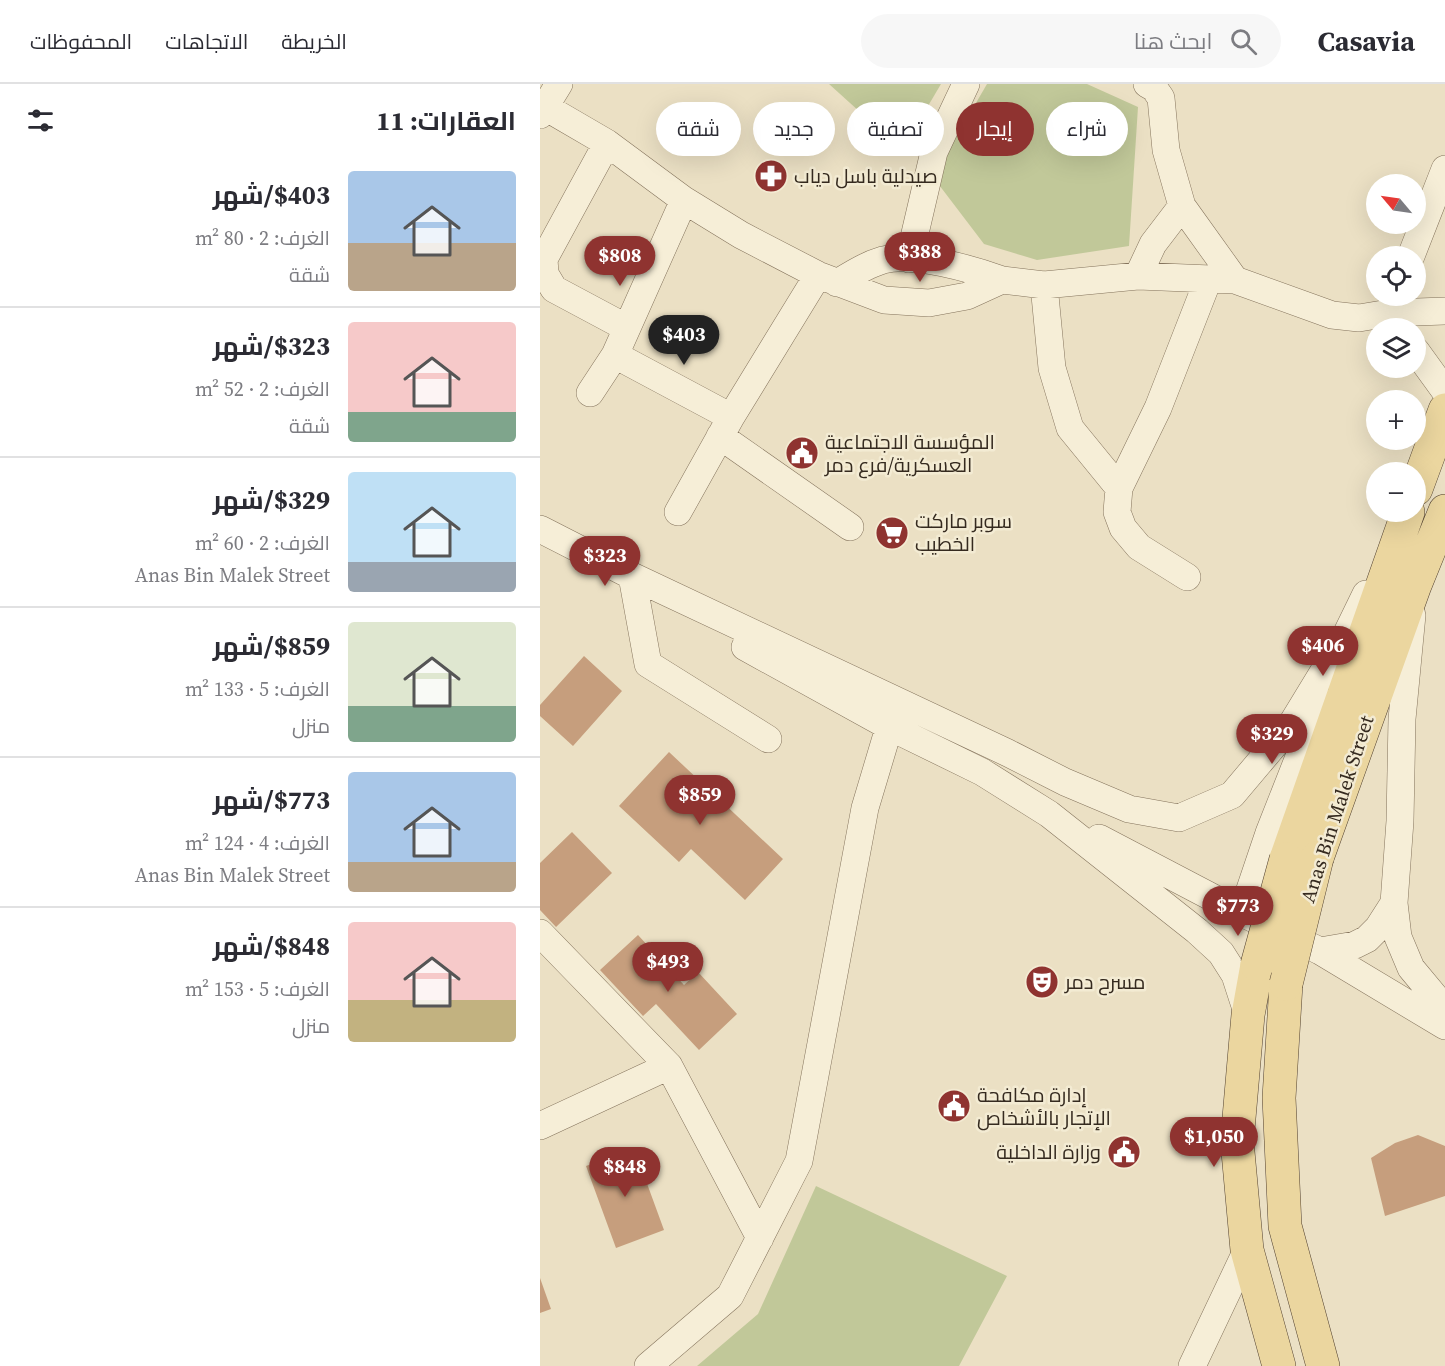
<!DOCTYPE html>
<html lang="ar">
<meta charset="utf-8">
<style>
body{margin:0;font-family:"Source Serif 4",Cairo,serif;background:#f7f7f7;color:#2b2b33;direction:rtl;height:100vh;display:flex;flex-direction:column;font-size:22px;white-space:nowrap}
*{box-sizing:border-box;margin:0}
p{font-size:20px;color:#7c7c81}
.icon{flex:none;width:33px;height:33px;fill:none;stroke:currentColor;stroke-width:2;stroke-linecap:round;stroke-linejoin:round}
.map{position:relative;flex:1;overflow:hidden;direction:ltr}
.side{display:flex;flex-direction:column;background:#fff;width:540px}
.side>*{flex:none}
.top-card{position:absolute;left:18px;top:18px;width:570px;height:54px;direction:rtl;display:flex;gap:12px}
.needle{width:39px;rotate:299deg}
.tools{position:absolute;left:826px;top:90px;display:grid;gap:12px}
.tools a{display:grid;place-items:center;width:60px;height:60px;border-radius:50%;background:#fff;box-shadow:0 6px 24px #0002;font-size:30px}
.price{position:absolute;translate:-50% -51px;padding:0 14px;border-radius:21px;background:#8f3330;color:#fff;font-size:20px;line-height:39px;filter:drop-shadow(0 2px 3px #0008)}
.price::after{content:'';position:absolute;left:50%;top:36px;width:18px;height:14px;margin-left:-9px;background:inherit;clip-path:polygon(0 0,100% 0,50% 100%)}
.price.current{background:#222;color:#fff}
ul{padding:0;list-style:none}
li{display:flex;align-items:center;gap:18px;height:150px;padding:0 24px}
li+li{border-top:2px solid #e1e1e2}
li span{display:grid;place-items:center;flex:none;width:168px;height:120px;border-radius:6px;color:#555}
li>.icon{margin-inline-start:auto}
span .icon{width:72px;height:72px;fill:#fffc;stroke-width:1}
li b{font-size:26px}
h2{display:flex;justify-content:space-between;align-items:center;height:72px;padding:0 24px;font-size:26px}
.chip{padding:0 21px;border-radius:27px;background:#fff;box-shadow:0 6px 24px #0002;font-size:21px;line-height:54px}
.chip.current{background:#8f3330;color:#fff}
header{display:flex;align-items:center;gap:36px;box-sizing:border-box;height:84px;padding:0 30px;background:#fff;border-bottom:2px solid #e1e1e2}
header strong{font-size:28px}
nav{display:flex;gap:33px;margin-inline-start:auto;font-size:21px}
.search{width:420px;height:54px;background:#f7f7f7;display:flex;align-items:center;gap:15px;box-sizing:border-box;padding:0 21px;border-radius:33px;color:#7c7c81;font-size:22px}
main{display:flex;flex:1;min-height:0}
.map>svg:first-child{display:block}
.green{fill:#c1c899}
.building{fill:#c69e7d}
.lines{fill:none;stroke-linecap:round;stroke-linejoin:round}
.minor-casing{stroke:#84735c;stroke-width:28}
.major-casing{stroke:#524130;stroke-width:34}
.minor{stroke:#f6eed7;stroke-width:27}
.major{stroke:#ebd69f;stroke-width:33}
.major-bridge-casing{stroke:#524130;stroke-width:34;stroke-linecap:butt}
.major-bridge{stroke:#ebd69f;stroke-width:33}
.labels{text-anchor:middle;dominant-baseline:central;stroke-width:5;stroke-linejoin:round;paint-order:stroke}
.poi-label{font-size:20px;fill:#352a1f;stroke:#f3ebd3;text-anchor:start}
.street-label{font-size:20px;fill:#352a1f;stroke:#f3ebd3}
</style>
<header>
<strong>Casavia</strong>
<div class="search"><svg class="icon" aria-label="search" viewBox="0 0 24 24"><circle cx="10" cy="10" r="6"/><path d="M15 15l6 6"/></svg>ابحث هنا</div>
<nav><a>الخريطة</a><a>الاتجاهات</a><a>المحفوظات</a></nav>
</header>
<main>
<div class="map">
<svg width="905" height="1282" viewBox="0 0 905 1282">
<rect width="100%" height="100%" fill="#ebe0c4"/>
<path class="green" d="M289,0H401L362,66Z
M447,0H547L598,23L589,162L497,176L444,160L393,93Z
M276,1102L467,1192L419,1282H157L218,1230Z"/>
<path class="building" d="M44,572L82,607L33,662L0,632V621Z
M129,668L243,775L205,816L151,765L139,778L79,722Z
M32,748L72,789L16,843L0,826V779Z
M98,851L144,901L158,888L197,930L159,966L116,920L103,932L60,886Z
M878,1051L905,1062V1112L845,1132L831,1074L855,1059Z
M94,1064L124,1146L76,1164L46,1082Z
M0,1194L11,1225L0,1229Z"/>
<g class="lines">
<defs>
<path id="minor" d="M607,0L614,4L621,14L626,66L642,122L695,196
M0,20L67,59L144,116L201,151L278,191L344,216L389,219L427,212L462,196L504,201L598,192L695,196L792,231L819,234L849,229L905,227
M0,31L19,0
M67,59L4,175L5,190L14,205L87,244
M871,172L905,85
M369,175L394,68L426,0
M598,192L613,160L642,122
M297,199C312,190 326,181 343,176C373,168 432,185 462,196
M504,201L512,284L530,344L579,404
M876,267L905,307
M75,271L191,333
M50,309L75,271L144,116
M180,352L310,443
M138,428L191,333L278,191
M0,445L92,492L468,669L525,698L589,725L639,734L692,711L751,641L807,549L826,510
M92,492L108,580L228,655
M647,493L599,463L583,444L577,428L579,404L618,324L668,196
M205,563L350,643L442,688L509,730L657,847L681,869L695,891L708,931
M559,754L702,829L780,867L905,942
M854,819L858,853L871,884L905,925
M702,829L729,749L781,617
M0,849L129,982L220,1154
M780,867L815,861L827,855L838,844L854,819L860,737L862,635L872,531
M0,1042L129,982
M108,1282L190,1212L259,1077L325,724L357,617
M652,1282L707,1166"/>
<path id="major" d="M876,405L905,326
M777,774L875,501L905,427
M746,775L868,428
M717,881L708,931L697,1057L707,1166L739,1282
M746,900L739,1014L745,1142L783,1282"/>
</defs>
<use href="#minor" class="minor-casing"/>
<use href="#major" class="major-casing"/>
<use href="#minor" class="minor"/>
<use href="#major" class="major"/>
<defs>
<path id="major-bridge" d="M717,881L746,775
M746,900L777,774"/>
</defs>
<use href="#major-bridge" class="major-bridge-casing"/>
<use href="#major-bridge" class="major-bridge"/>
</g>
<defs>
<symbol id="pharmacy-disc" viewBox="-11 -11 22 22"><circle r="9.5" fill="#8f3330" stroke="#f3ebd3"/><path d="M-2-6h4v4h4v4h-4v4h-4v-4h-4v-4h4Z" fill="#fff"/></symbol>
<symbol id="civic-disc" viewBox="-11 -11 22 22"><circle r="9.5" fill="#8f3330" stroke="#f3ebd3"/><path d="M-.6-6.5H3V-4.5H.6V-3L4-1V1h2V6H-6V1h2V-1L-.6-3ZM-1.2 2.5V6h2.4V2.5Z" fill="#fff"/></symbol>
<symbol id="supermarket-disc" viewBox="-11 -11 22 22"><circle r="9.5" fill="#8f3330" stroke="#f3ebd3"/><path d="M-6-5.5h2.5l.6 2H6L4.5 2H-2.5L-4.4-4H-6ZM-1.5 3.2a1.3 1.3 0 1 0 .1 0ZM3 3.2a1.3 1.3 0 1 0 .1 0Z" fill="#fff"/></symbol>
<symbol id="theatre-disc" viewBox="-11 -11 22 22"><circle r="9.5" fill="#8f3330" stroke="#f3ebd3"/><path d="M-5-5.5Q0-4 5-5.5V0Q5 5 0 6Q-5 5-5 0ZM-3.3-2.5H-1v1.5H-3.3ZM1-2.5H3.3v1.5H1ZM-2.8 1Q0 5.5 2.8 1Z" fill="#fff"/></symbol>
</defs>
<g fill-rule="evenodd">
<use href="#pharmacy-disc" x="212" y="73" width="38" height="38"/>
<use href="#civic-disc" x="243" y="350" width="38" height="38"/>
<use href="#supermarket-disc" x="333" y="430" width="38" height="38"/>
<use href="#theatre-disc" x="483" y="879" width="38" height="38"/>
<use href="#civic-disc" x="395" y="1003" width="38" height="38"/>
<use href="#civic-disc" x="565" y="1049" width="38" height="38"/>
</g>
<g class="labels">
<g class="poi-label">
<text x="254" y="92">صيدلية باسل دياب</text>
<text x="285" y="358">المؤسسة الاجتماعية<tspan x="285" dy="23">العسكرية/فرع دمر</tspan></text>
<text x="375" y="437">سوبر ماركت<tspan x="375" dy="23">الخطيب</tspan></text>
<text x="525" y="898">مسرح دمر</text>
<text x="437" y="1011">إدارة مكافحة<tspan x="437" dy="23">الإتجار بالأشخاص</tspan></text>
<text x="561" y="1068" text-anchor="end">وزارة الداخلية</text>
</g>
<g class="street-label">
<text transform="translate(797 725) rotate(-72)">Anas Bin Malek Street</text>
</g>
</g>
</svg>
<div class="tools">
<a><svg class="needle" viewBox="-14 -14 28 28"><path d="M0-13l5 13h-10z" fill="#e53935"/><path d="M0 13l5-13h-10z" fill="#7c7c81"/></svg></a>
<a><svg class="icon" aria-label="locate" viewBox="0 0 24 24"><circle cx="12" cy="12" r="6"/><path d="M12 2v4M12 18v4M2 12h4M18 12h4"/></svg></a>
<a><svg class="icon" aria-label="layers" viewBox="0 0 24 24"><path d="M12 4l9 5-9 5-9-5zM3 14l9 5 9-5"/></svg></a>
<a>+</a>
<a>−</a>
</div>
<b class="price" style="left:380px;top:199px">$388</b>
<b class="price" style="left:80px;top:203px">$808</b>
<b class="price current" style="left:144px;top:282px">$403</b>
<b class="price" style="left:65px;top:503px">$323</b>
<b class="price" style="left:783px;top:593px">$406</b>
<b class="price" style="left:732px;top:681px">$329</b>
<b class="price" style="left:160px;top:742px">$859</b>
<b class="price" style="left:698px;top:853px">$773</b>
<b class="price" style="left:128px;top:909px">$493</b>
<b class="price" style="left:674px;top:1084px">$1,050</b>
<b class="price" style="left:85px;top:1114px">$848</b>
<div class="top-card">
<a class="chip">شراء</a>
<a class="chip current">إيجار</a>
<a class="chip">تصفية</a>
<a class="chip">جديد</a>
<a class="chip">شقة</a>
</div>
</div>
<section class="side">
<h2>العقارات: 11<svg class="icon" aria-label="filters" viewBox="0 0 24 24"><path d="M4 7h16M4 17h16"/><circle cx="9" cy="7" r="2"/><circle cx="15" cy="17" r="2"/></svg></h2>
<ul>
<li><span style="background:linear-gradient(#a9c7e8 60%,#b9a48a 0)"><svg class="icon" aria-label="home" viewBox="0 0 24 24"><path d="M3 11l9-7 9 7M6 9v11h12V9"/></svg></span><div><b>$403/شهر</b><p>الغرف: 2 · 80 m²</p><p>شقة</p></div></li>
<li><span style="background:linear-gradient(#f6c9c9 75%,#7fa58c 0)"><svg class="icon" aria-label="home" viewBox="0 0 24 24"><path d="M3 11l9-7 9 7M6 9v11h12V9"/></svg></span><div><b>$323/شهر</b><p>الغرف: 2 · 52 m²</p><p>شقة</p></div></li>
<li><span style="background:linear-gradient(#bfe0f5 75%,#9aa5b1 0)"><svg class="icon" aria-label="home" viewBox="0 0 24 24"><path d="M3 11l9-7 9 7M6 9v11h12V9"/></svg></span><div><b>$329/شهر</b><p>الغرف: 2 · 60 m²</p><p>Anas Bin Malek Street</p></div></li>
<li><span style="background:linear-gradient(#dfe7d0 70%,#7fa58c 0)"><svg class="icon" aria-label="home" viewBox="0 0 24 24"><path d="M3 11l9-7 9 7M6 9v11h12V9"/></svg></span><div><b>$859/شهر</b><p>الغرف: 5 · 133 m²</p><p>منزل</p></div></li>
<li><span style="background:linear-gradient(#a9c7e8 75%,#b9a48a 0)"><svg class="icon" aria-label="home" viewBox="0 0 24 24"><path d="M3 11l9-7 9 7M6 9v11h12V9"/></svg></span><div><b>$773/شهر</b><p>الغرف: 4 · 124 m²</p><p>Anas Bin Malek Street</p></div></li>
<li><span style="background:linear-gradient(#f6c9c9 65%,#c2b280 0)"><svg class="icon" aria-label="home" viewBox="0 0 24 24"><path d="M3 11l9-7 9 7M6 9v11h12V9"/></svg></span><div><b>$848/شهر</b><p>الغرف: 5 · 153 m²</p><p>منزل</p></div></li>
</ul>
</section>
</main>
